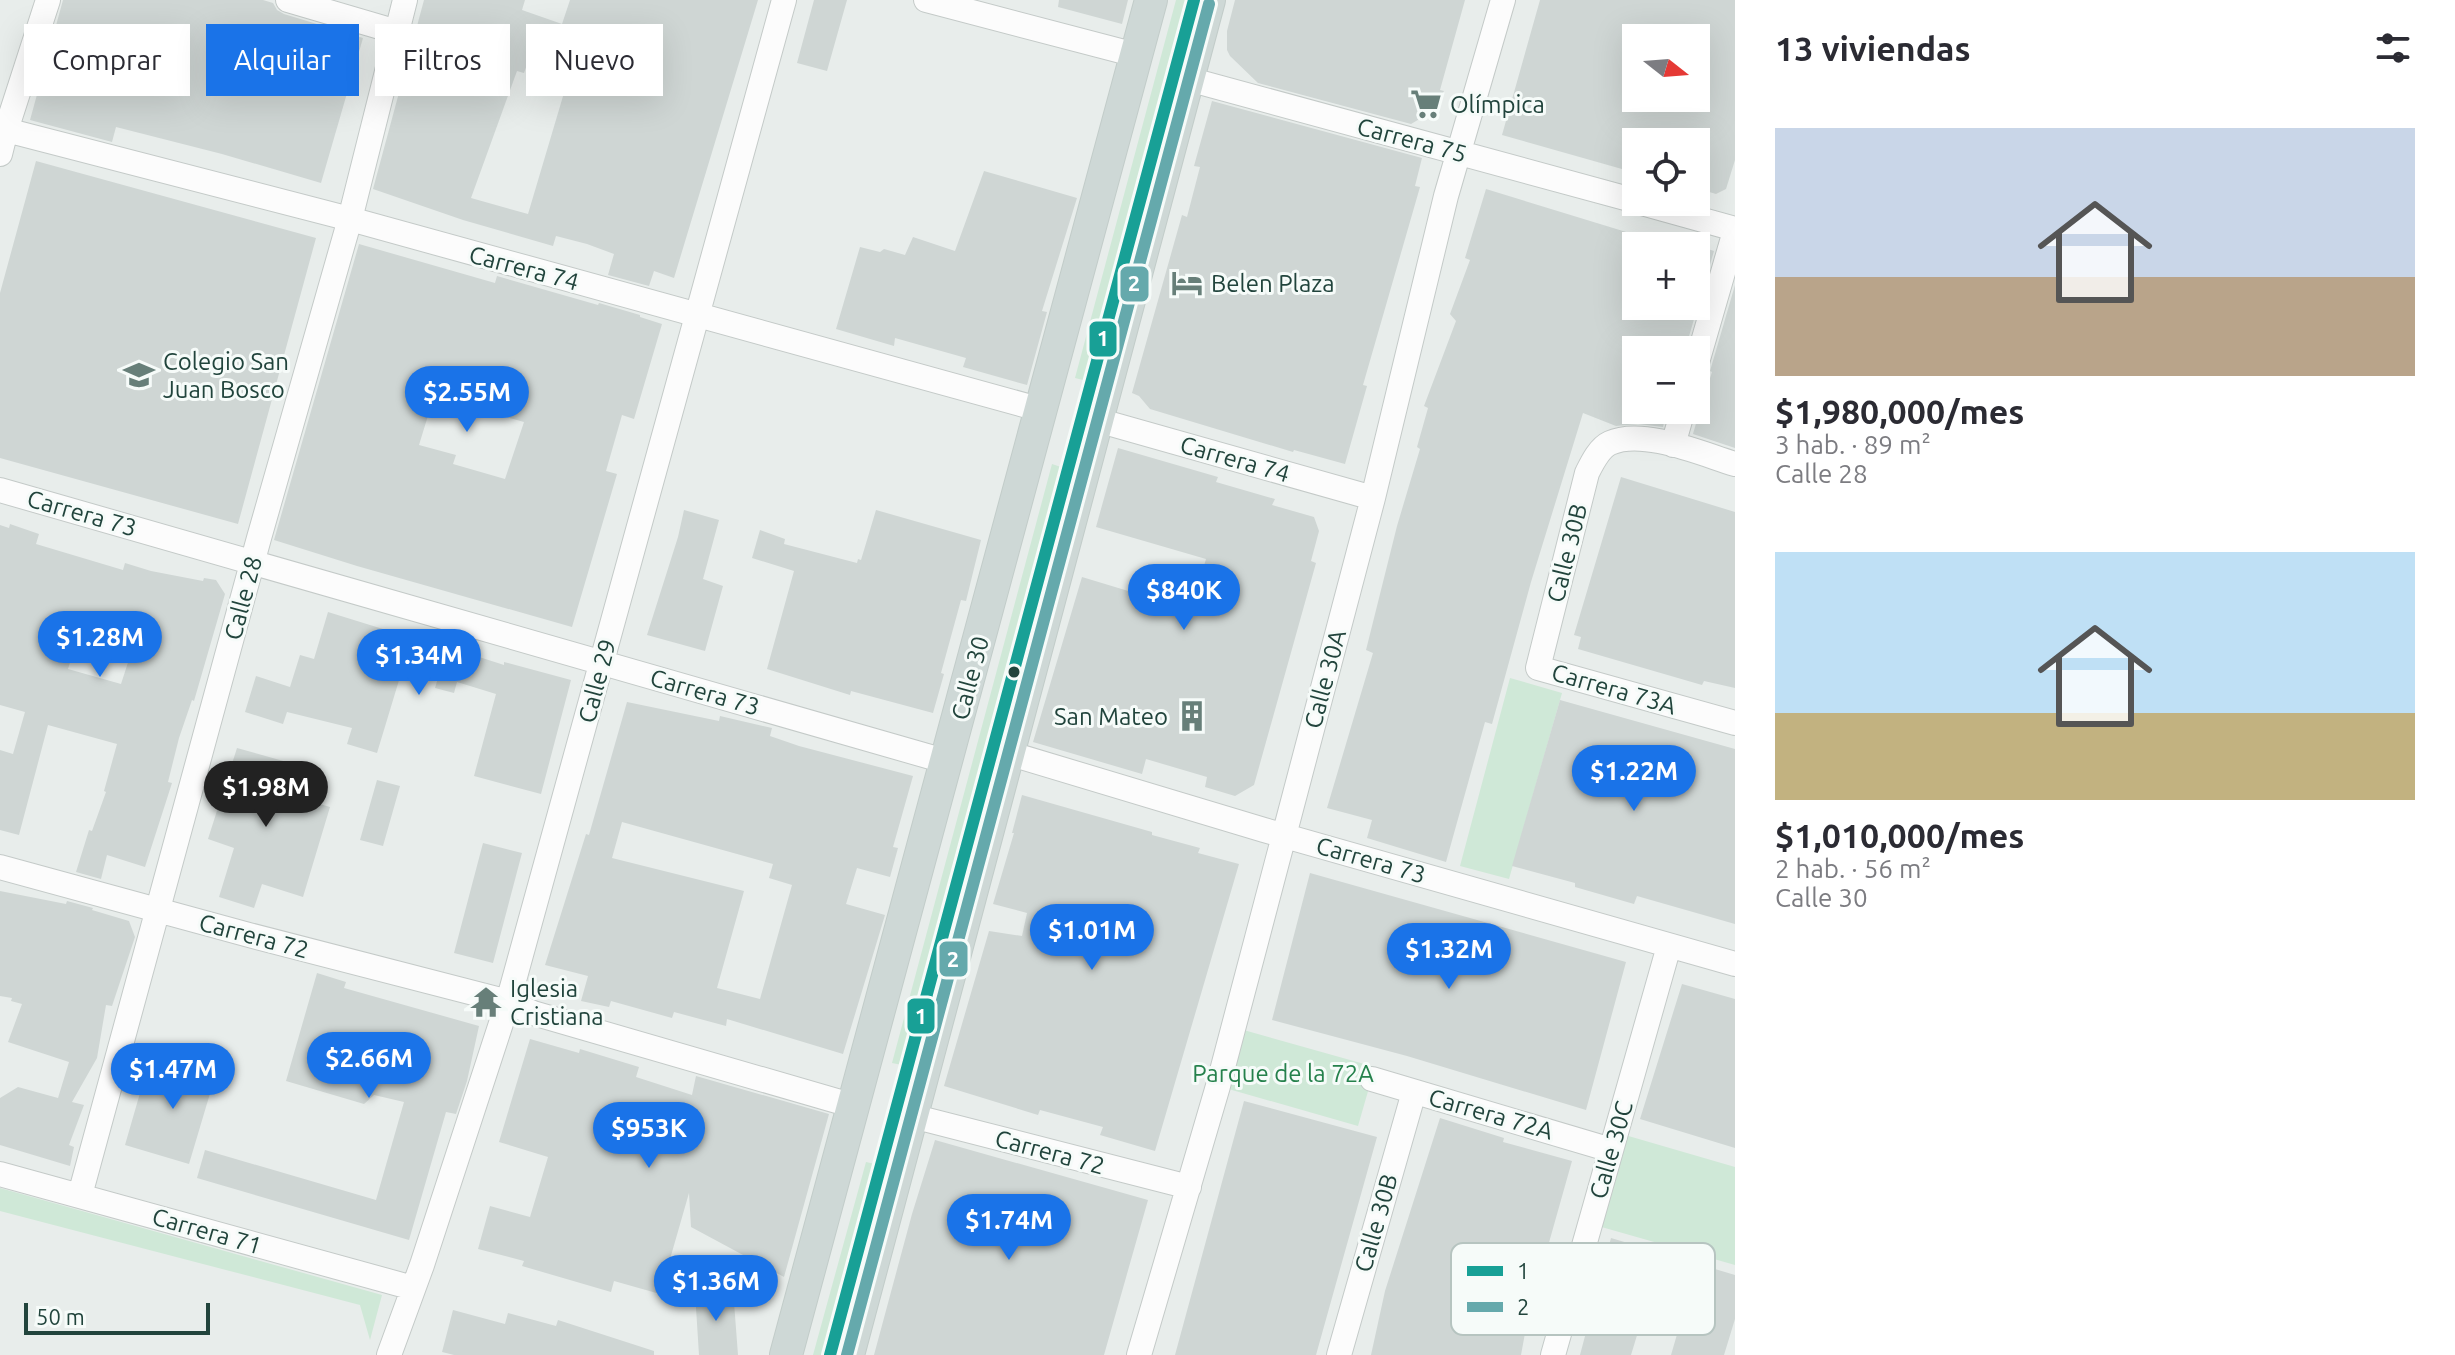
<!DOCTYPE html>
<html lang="es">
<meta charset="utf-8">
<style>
body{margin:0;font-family:Ubuntu,sans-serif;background:#f2f2f3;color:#2b2b33;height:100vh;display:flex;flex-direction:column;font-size:30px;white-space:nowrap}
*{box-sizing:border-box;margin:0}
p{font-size:26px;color:#7c7c81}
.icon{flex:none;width:44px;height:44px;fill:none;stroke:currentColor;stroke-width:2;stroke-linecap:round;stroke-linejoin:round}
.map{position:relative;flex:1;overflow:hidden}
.sheet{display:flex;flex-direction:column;background:#fff;width:720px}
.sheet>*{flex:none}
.top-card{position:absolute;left:24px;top:24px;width:760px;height:72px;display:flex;gap:16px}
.needle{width:52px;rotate:107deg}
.controls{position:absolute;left:1622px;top:24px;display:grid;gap:16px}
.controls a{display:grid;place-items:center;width:88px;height:88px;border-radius:0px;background:#fff;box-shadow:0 8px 32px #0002;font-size:40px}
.scale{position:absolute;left:24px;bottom:20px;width:186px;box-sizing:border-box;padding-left:8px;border:4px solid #21443c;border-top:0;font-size:22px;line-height:28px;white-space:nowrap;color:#21443c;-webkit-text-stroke:6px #f6fbf9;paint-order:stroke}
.price{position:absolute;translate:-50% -68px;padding:0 18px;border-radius:28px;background:#1a73e8;color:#fff;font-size:26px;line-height:52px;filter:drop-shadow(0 2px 4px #0008)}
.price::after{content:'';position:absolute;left:50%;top:48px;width:24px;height:18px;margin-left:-12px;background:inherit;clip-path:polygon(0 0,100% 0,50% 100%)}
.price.active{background:#222;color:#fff}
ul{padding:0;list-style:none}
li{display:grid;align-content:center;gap:16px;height:424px;padding:0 40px}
li span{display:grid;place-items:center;height:248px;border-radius:0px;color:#555}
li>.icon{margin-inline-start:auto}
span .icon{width:144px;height:144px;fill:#fffc;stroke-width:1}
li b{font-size:34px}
h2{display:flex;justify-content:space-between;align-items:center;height:96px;padding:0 40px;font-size:34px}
.chip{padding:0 28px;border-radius:0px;background:#fff;box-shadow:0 8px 32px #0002;font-size:28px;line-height:72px}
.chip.active{background:#1a73e8;color:#fff}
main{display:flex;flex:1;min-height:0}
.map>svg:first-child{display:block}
.green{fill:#cfe8d7}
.building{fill:#cfd6d4;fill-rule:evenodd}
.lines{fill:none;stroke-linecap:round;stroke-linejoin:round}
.minor-casing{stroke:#c4cac8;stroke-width:26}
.major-casing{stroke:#c2ccc9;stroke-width:34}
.minor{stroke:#fcfcfc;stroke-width:24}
.major{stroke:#ced8d6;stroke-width:32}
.bus-1-casing{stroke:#f6fbf9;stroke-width:18}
.bus-2-casing{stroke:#f6fbf9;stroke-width:18}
.bus-1{stroke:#18a096;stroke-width:12}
.bus-2{stroke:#65a9ac;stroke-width:12}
.bus-dot{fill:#21443c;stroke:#f6fbf9;stroke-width:3}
.labels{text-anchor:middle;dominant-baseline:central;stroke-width:6;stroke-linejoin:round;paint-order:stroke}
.poi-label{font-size:24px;fill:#21443c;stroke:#f6fbf9;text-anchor:start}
.street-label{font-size:24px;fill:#21443c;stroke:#f6fbf9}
.park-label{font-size:24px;fill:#25814c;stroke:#f6fbf9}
.key{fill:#f6fbf9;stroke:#b6c4c0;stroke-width:2}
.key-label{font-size:22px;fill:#21443c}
.line-badge{stroke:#f6fbf9;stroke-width:3}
.badge-label{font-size:22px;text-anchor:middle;font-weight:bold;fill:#fff}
</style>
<main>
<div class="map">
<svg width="1735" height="1355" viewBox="0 0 1735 1355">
<rect width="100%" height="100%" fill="#e8edeb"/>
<path class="green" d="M1176,0H1189L1087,381L1075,378Z
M1052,464L1061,467L902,1065L892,1063Z
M1510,678L1562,693L1509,879L1460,866Z
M1233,1027L1375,1067L1358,1126L1218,1086Z
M1625,1135L1735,1167V1265L1598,1226Z
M866,1162L875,1164L823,1355H813Z
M0,1188L382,1295L370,1340L360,1305L0,1211Z"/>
<path class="building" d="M63,0H263L273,3L277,10L284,14L363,38L321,183L222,154L116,127L112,142L30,120Z
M424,0H525L522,10L562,24L570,0H758L674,278L654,271L649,286L608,275L614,254L587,244L556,236L553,246L463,220L373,189ZM528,62L569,76L528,214L471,198L517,71L524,73Z
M814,0H847L827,71L797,63Z
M1059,0H1128L1122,24L1058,7Z
M1235,0H1465L1440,90L1444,91L1433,111L1411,124L1258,83L1230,56L1227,50V31Z
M1540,0H1735V160L1726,189L1716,194L1696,188V142H1636V173L1502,135ZM1636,38H1696V98H1636Z
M1212,101L1422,158L1415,186L1420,187L1363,385L1367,386L1345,464L1294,450L1293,452L1150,409L1139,396L1132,393L1182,215L1187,217L1200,167L1194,166Z
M36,161L316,238L238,524L0,458V293Z
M984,171L1077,198L1042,311L1047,312L1027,385L963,367L966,358L895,338L894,346L836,329L860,247L880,252L884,249L905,255L913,237L955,251Z
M1486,189L1636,235V306H1696V245L1714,251L1685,350H1636V410H1667L1663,427L1638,424L1616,426L1583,413L1531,582L1492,724L1485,722L1446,862L1367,838L1372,820L1327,808L1373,653L1366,650L1397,526L1420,449L1417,447L1428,408L1424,406L1456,321L1450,314L1470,260L1465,258Z
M359,244L495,283L497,276L598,305L599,303L640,315V317L662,324L634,419L622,415L606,471L617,474L572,627L357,566L274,540ZM434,396L524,422L505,479L453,464L456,455L419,445Z
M1735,285V448L1693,434L1699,413L1697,414L1698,410H1700L1712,372L1710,371Z
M1118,448L1218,477L1216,482L1275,499L1272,505L1314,517L1319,531L1311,561L1316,563L1254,785L1235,796L1205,787L1207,777L1146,759L1142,774L1033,742L1082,577L1191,610L1206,559L1096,527Z
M1621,477L1735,512V688L1704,681L1702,685L1578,649L1581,637L1574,635Z
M684,510L719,520L703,579L723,586L705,651L647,635L678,537Z
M876,510L981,540L966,601L961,600L941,673L944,674L933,713L851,691L850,695L767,669L794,571L752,558L760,530L785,539L784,544L857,563L858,559L861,560Z
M10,524L39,534L36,544L123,570L125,563L151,571L203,581L204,578L216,580L225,594L194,701L192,700L179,738L168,782L172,783L145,867L107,855L101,879L76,872L89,830L92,831L106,792L104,791L117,744L48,725L19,835L0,830V750L13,754L25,712L0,705V525L9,528ZM80,630L134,644L121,684L68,669Z
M328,612L412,638L410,643L436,652V655L470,665L473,655L504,665V662L571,680L541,794L474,776L496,694L457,682L454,693L435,688L438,678L403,667L377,753L347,744L352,728L287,712L283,724L245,712L256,676L290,687L300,655L314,659Z
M1560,700L1735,749V924L1637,896L1634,904L1575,887V883L1512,866Z
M627,702L719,721L720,716L772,728L770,736L799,746L913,776L893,847L898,848L890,877L857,868L846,904L885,915L843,1054L727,1019L726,1026L674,1012L672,1018L611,1001L609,1007L581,1001L588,976L545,965L586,834L589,835ZM622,822L773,864L769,878L792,885L760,999L717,988L744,891L612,858Z
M237,748L294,764L290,778L301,781L296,797L330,807L303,897L262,884L254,908L219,897L234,848L208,839Z
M377,780L400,786L383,846L360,840Z
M1022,795L1152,832V835L1200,848L1198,853L1239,864L1155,1151L1100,1135L1103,1127L1040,1110L1038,1115L944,1086L989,931L1022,936L1027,913L993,904L1014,833H1012Z
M483,843L522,853L493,963L454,953Z
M1310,873L1626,962L1586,1110L1407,1056L1272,1020Z
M0,891L66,904L67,901L93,908L92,910L129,921L135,937L112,1006L106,1005L97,1058L72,1102L84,1105L69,1145L74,1147L70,1166L0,1145V1098L18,1087L58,1098L69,1062L8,1042L22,1004L11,1001L12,998L0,996Z
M317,973L346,982L344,988L479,1026L467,1081L456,1114L446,1112L409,1240L197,1178L205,1150L376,1200L404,1102L374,1095L364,1104L286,1081Z
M1682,984L1735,999V1148L1640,1119Z
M530,1039L579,1053L580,1049L639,1067L636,1077L692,1095L696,1076L829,1114L784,1277L691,1227L689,1193L660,1294L614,1281L611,1292L522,1266L524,1261L478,1249L490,1206L530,1217L548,1157L499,1142Z
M181,1057L217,1070L189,1164L125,1145L140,1093L150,1095L164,1061L179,1067Z
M1244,1101L1377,1137L1316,1355H1175Z
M1440,1118L1504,1138L1503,1142L1572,1161L1528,1317L1521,1355H1371L1385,1291Z
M935,1140L1148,1200L1104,1355H874L912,1214Z
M1611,1238L1735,1275V1319L1724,1355H1671L1685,1307L1649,1296L1631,1355H1580Z
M733,1289L738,1355H699L695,1292Z
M453,1310L505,1324L508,1313L556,1326L558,1320L654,1351V1355H454L442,1352Z"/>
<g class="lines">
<defs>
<path id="minor" d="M288,0L397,32
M926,0L1136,55
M1188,79L1636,201
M6,130L350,219L1042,410
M0,154L6,130L48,0
M1638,202L1735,229
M1696,366L1735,231
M1097,420L1373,498
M1673,445L1683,410
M1735,464C1702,454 1643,428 1610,443C1599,448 1592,463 1587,473L1538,668L1735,723
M0,490L948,762
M1008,753L1264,830L1735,964
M0,867L249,935L508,1002L533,1013L854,1106
M1372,1079L1611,1150
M912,1116L1189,1187
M0,1174L413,1288
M80,1195L259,538L350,219L405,0
M389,1355L422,1265L508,1002L784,0
M1139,1355L1218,1086L1373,498L1446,196L1503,0
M1339,1355L1414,1092
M1553,1355L1669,946"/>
<path id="major" d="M786,1355L1151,0
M848,1355L1209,0"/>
</defs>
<use href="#minor" class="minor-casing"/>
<use href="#major" class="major-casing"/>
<use href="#minor" class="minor"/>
<use href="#major" class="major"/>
<defs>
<path id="bus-1" d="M830,1355L1194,0"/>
<path id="bus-2" d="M847,1355L1209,4"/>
</defs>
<use href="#bus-1" class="bus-1-casing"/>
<use href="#bus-2" class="bus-2-casing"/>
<use href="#bus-1" class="bus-1"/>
<use href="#bus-2" class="bus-2"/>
</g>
<defs>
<symbol id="supermarket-bare" viewBox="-9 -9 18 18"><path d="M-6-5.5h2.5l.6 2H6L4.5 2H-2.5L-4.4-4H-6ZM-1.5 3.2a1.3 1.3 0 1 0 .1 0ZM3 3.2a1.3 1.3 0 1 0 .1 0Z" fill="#677f79" stroke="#f6fbf9" stroke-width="2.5" paint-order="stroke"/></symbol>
<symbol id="hotel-bare" viewBox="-9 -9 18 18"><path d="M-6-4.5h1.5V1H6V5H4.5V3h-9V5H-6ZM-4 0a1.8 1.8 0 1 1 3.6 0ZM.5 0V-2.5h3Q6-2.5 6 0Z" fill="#677f79" stroke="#f6fbf9" stroke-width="2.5" paint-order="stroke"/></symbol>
<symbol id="school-bare" viewBox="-9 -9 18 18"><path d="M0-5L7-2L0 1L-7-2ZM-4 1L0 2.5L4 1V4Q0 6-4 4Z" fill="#677f79" stroke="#f6fbf9" stroke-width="2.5" paint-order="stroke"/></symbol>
<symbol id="building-bare" viewBox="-9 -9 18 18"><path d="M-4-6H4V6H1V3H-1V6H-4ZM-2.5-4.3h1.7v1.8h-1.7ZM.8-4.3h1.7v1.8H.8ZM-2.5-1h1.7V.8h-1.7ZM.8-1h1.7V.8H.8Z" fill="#677f79" stroke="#f6fbf9" stroke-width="2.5" paint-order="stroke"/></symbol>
<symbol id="temple-bare" viewBox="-9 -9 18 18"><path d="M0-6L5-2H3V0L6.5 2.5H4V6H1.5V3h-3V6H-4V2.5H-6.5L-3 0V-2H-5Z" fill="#677f79" stroke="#f6fbf9" stroke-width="2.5" paint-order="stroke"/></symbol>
</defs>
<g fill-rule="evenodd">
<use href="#supermarket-bare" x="1404" y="82" width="44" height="44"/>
<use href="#hotel-bare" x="1165" y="261" width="44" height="44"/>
<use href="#school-bare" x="117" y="353" width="44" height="44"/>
<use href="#building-bare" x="1170" y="694" width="44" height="44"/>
<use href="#temple-bare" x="464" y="980" width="44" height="44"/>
</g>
<circle class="bus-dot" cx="1014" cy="672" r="7"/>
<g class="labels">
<g class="poi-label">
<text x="1450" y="104">Olímpica</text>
<text x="1211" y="283">Belen Plaza</text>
<text x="163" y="361">Colegio San<tspan x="163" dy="28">Juan Bosco</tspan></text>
<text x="1168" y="716" text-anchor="end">San Mateo</text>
<text x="510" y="988">Iglesia<tspan x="510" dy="28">Cristiana</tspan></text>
</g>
<g class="street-label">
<text transform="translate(1412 140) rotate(15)">Carrera 75</text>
<text transform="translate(524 268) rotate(15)">Carrera 74</text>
<text transform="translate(1235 459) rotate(16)">Carrera 74</text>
<text transform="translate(82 513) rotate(16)">Carrera 73</text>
<text transform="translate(1567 553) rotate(-76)">Calle 30B</text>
<text transform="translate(243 598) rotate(-75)">Calle 28</text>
<text transform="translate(970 678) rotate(-75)">Calle 30</text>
<text transform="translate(1325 679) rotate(-75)">Calle 30A</text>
<text transform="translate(597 681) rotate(-75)">Calle 29</text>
<text transform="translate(1614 689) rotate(16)">Carrera 73A</text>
<text transform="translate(705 692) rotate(16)">Carrera 73</text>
<text transform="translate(1371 860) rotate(16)">Carrera 73</text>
<text transform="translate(254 936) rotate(15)">Carrera 72</text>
<text transform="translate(1491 1114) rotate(16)">Carrera 72A</text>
<text transform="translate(1611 1150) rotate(-74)">Calle 30C</text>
<text transform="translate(1050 1152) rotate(15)">Carrera 72</text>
<text transform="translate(1376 1223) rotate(-74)">Calle 30B</text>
<text transform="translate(207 1231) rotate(16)">Carrera 71</text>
</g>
<g class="park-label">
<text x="1283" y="1073">Parque de la 72A</text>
</g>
</g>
<rect x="1451" y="1243" width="264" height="92" rx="12" class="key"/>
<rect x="1467" y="1266" width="36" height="10" fill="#18a096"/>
<rect x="1467" y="1302" width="36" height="10" fill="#65a9ac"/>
<g class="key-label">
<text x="1517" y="1279">1</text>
<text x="1517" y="1315">2</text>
</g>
<g class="line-badge">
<rect x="1119" y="265" width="31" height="38" rx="8" fill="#65a9ac"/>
<rect x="1088" y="320" width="30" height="38" rx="8" fill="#18a096"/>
<rect x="938" y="940" width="31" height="38" rx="8" fill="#65a9ac"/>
<rect x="906" y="997" width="30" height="38" rx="8" fill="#18a096"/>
</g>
<g class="badge-label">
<text x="1134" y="291">2</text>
<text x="1103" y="346">1</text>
<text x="953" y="967">2</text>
<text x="921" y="1024">1</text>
</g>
</svg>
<div class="controls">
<a><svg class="needle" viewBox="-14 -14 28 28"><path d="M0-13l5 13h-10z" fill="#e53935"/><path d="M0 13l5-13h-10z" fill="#7c7c81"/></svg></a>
<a><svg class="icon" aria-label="locate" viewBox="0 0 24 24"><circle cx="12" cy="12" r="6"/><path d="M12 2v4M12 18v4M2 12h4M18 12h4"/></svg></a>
<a>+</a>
<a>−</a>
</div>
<div class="scale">50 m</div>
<b class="price" style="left:467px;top:434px">$2.55M</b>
<b class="price" style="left:1184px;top:632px">$840K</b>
<b class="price" style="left:100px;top:679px">$1.28M</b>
<b class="price" style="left:419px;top:697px">$1.34M</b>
<b class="price" style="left:1634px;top:813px">$1.22M</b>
<b class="price active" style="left:266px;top:829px">$1.98M</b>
<b class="price" style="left:1092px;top:972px">$1.01M</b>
<b class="price" style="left:1449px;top:991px">$1.32M</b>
<b class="price" style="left:369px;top:1100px">$2.66M</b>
<b class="price" style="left:173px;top:1111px">$1.47M</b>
<b class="price" style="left:649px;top:1170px">$953K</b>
<b class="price" style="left:1009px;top:1262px">$1.74M</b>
<b class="price" style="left:716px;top:1323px">$1.36M</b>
<div class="top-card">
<a class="chip">Comprar</a>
<a class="chip active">Alquilar</a>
<a class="chip">Filtros</a>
<a class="chip">Nuevo</a>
</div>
</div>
<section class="sheet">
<h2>13 viviendas<svg class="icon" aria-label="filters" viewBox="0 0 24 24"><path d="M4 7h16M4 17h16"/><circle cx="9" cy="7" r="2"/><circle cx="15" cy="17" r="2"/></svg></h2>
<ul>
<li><span style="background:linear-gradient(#c9d6e8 60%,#b9a48a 0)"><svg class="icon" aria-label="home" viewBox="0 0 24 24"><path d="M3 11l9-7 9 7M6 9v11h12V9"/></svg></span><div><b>$1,980,000/mes</b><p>3 hab. · 89 m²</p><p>Calle 28</p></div></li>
<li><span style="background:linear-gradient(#bfe0f5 65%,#c2b280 0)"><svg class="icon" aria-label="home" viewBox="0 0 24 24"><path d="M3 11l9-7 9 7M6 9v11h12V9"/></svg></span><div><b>$1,010,000/mes</b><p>2 hab. · 56 m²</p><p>Calle 30</p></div></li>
</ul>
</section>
</main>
